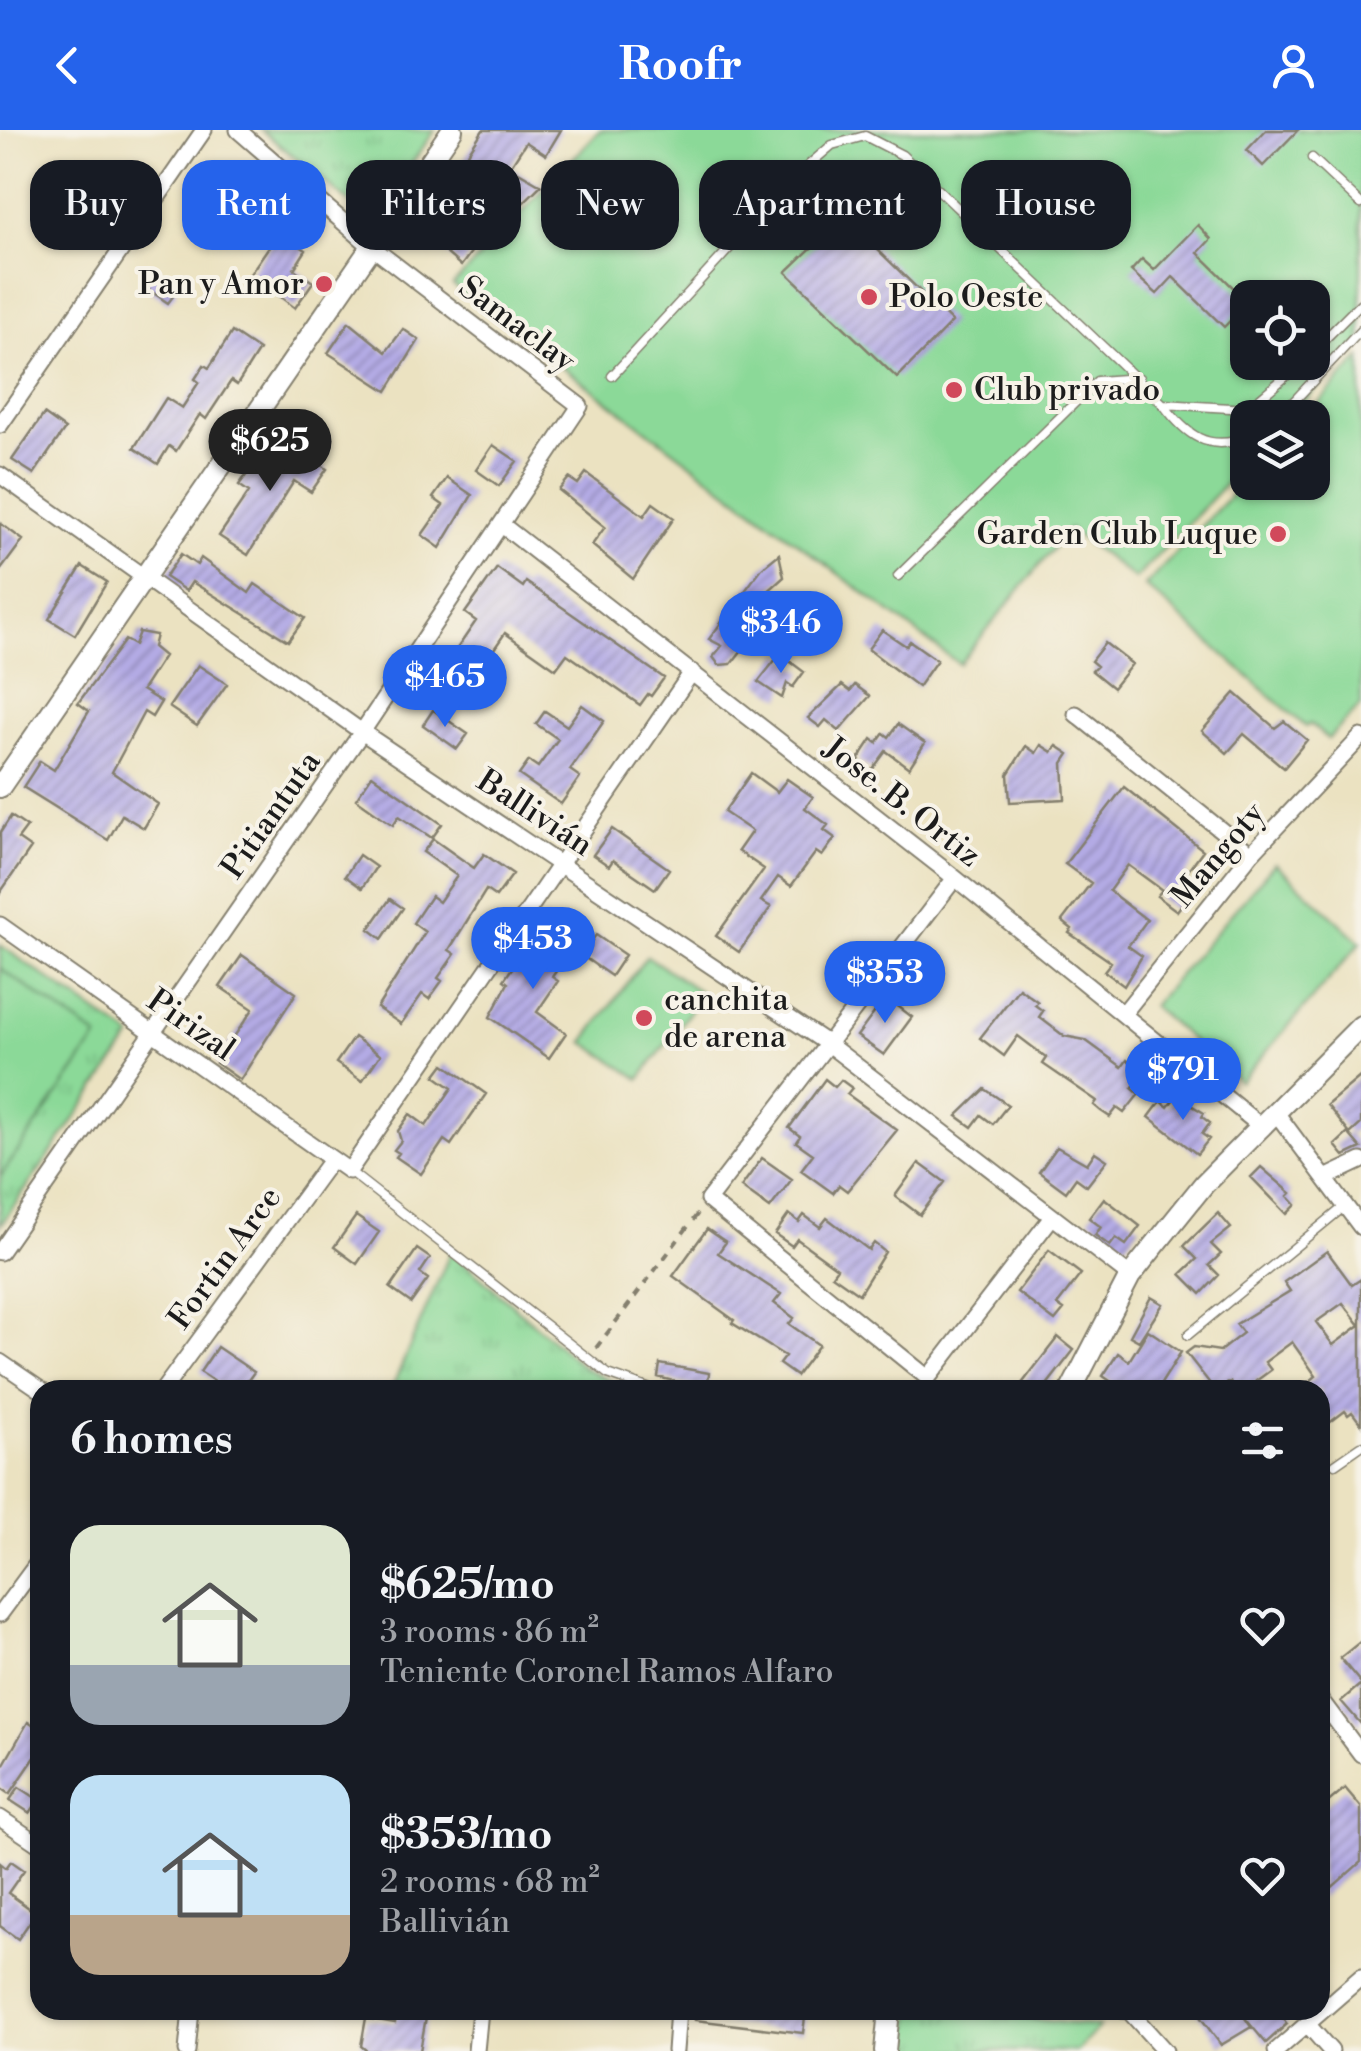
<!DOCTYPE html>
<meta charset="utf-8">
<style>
body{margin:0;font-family:"Libre Bodoni",serif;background:#242831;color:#f1f3f6;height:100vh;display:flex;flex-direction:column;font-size:38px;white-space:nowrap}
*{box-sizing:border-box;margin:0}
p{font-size:32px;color:#9ea1a6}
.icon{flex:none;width:55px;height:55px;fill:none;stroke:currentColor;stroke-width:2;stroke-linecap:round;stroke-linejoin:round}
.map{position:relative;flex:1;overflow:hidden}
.sheet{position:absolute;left:30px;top:1250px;width:1300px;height:640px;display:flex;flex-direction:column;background:#171b24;border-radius:30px;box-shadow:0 2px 8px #0004}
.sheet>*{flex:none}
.hud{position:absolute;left:30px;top:30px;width:1302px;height:90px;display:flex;gap:20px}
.buttons{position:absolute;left:1230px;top:150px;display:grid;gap:20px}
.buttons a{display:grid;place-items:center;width:100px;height:100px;border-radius:20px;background:#171b24;box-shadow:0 2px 8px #0004;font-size:50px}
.price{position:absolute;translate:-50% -85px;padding:0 22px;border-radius:35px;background:#2563eb;color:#fff;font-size:32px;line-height:65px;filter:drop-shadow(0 2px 5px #0008)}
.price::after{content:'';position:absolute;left:50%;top:60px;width:30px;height:22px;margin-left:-15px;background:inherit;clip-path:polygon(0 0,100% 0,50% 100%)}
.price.selected{background:#222;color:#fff}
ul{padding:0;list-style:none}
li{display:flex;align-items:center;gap:30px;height:250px;padding:0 40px}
li span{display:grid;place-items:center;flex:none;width:280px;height:200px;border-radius:30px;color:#555}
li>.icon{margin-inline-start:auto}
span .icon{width:120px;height:120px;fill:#fffc;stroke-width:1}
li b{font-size:42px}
h2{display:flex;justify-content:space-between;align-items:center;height:120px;padding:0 40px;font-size:42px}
.tag{padding:0 35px;border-radius:30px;background:#171b24;box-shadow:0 2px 8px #0004;font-size:35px;line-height:90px}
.tag.selected{background:#2563eb;color:#fff}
header{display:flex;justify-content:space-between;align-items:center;height:130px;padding:0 40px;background:#2563eb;color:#fff;font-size:45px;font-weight:800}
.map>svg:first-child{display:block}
.grass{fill:url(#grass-tufts);stroke:#547a5a;stroke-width:2.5}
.pitch{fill:#8bd998;stroke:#547a5a;stroke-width:2.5;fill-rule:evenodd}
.building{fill:url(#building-hatch);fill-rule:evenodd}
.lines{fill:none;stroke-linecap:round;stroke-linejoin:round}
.lane-casing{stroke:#847f6e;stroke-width:11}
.street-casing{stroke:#847f6e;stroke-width:19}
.secondary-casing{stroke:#847f6e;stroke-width:24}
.path{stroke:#847f6e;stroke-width:4;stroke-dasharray:8 8;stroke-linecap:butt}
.lane{stroke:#fff;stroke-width:8}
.street{stroke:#fff;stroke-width:15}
.secondary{stroke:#fff;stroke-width:20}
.poi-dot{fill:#d1495b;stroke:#f7f3e8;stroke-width:4}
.labels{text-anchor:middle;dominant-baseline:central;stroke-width:8;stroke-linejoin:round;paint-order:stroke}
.poi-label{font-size:32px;fill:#1c1c1c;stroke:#f7f3e8;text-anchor:start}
.street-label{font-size:32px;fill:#1c1c1c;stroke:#f7f3e8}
</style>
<header><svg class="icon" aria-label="back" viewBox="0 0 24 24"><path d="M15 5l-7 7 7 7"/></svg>Roofr<svg class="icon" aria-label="person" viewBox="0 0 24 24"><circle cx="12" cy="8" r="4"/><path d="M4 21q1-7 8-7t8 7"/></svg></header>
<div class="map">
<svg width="1361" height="1921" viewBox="0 0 1361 1921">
<defs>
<pattern id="grass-tufts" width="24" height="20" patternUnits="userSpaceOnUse" patternTransform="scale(2.5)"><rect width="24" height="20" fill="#8bd998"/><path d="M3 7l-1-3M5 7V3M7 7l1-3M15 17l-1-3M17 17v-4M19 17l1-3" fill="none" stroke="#77ba82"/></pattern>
<pattern id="building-hatch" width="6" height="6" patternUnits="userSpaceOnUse" patternTransform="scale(2.5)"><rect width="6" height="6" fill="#b4abe5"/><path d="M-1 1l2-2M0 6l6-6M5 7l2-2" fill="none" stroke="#928ab9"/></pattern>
</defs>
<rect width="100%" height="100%" fill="#f7f3e8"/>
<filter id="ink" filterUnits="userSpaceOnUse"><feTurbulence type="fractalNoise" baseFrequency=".01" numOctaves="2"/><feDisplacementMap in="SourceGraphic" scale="20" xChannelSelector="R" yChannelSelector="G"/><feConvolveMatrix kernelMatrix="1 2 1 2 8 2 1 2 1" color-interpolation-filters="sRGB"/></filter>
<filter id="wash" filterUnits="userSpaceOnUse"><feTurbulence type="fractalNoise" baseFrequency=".0048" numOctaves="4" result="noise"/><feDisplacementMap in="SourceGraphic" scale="40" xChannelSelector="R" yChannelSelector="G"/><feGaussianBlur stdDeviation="2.25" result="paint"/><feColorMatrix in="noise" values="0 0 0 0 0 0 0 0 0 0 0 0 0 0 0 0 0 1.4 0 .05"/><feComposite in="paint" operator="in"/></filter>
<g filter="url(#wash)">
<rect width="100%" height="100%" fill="#ebe2c1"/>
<path class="grass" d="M261,0H435L372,91Z
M0,815L132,907L0,1096Z
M451,1121L583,1237L628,1260H391Z
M912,1880H960L1099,1897L1077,1921H907Z"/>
<path class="pitch" d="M600,0H1361V212L1289,287L1248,288L1247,331L1135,449L1069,399L959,534L453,155ZM1248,168H1312V232H1248Z
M1361,228V575L1328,609L1310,594L1306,597L1145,456L1247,348L1248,352H1312V288L1305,287Z
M1275,733L1361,812L1240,952L1152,876Z
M647,826L703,864L640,949L584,912Z
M0,838L98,907L0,1047Z"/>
<g id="blocks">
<path class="building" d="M483,0H561L546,25L526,12L510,37L541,55L522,74L511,67L461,136L430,109L448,83L435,74Z
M1266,0H1298L1263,36L1247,20Z
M844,87L952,192L897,248L786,142Z
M1198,95L1211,109L1198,123L1248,172L1224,197L1173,147L1157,164L1131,141L1142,129L1154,140Z
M279,102L306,120L294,139L313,152L295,178L250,144Z
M151,143L177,161L168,173L142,155Z
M349,192L386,222L403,199L419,210L387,261L328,223Z
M232,202L259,220L237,255L231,251L206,289L200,284L176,321L169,316L158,334L134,318L166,268L182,278L199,252L195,249L204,235L209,238Z
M44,284L65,299L34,344L12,330Z
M284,309L327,339L311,362L294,351L248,425L219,406L249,362L239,355L250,340L257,344L263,340Z
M493,315L517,331L499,356L476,340Z
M586,343L644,386L653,373L674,388L633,449L592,415L605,397L559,360L569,348L578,354Z
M447,348L472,365L440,418L422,405L443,375L433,368Z
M0,393L23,410L0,441Z
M181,424L197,435L201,428L249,463L255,454L305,488L288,511L192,452L186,461L165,447Z
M779,424L784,447L766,463L773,480L731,534L719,535L713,527L722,516L709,509L762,438Z
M82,436L107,452L75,505L49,489Z
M497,438L523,457L526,452L664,548L651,566L648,564L640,575L567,524L556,539L505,503L477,544L452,526L476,491L465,483Z
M882,500L906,516L910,511L937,530L918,557L868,519Z
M139,502L156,505L153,517L164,526L142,560L161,572L152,587L144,582L112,642L158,674L144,698L122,685L108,710L23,657L40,631L54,640L89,581L78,573L125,510L134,515Z
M1105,513L1132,534L1113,558L1092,541L1097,536L1091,531Z
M780,524L804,542L793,557L787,553L782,568L758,552Z
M198,535L227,554L197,596L169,577Z
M842,555L850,561L855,555L870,566L839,601L826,590L820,597L808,588Z
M1235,563L1275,598L1284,591L1307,610L1284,638L1244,604L1227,623L1202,601Z
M582,575L604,591L570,640L580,647L561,674L519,645L529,631L538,637L558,609L536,594L545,581L567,596Z
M433,580L468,604L457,619L423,595Z
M898,594L925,613L909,638L886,621L872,640L858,630L872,609L877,613L884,603L889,607Z
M1041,615L1052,622L1057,616L1069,624L1063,633L1065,669L1010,672L1008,644L1026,616L1036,623Z
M751,643L777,662L787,649L813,667L805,678L828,695L824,700L835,708L822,726L816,722L791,756L778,747L761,771L771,777L739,822L716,806L764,739L738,721L752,701L724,682Z
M372,645L442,694L432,708L399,686L393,695L356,669Z
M1124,657L1203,720L1182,749L1194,758L1177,781L1157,766L1162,760L1128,735L1109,761L1147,790L1128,816L1142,826L1124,856L1104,841L1111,832L1069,803L1072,799L1062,791L1091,753L1065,734Z
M11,686L27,697L18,709L31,718L0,763V703Z
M612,699L669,739L655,759L613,730L609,736L593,725Z
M433,709L474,738L484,724L513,744L496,767L486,760L449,820L455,824L438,848L442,851L429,869L422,864L401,894L377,878L425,802L413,793L431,766L439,772L457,746L423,722Z
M359,725L376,737L362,758L345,746Z
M390,769L403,778L382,809L369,799Z
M546,788L565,802L551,821L564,830L552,847L558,851L537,882L566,903L549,928L490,887L508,853L504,850Z
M596,805L625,825L611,846L581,825Z
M242,825L296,863L240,950L216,933L253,879L220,857Z
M1019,858L1038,872L1035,875L1043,881L1039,887L1064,906L1085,910L1122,937L1127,930L1144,943L1132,958L1139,964L1124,983L1117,978L1110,987L1101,981L1094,975L1097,971L1043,934L1047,928L1018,906L1004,926L980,908Z
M886,867L912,887L884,925L857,906Z
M354,907L380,925L362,951L336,933Z
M444,934L486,964L451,1015L444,1010L421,1044L396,1027L399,1023L394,1020L401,1011L398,1001L410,984L426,996L452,958L435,946Z
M1361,946V994L1350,1004L1327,975Z
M825,949L835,957L841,950L852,958L847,964L897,1000L847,1061L839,1055L833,1063L801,1040L813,1024L796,1012L800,1006L789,998Z
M985,959L1008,975L993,994L981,985L972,997L957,986Z
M1176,966L1204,983L1202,987L1210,993L1202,1004L1209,1009L1197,1024L1149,987L1161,971L1168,977Z
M1348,1003L1361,1018L1344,1026L1335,1015Z
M1057,1017L1087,1034L1095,1022L1107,1030L1087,1056L1076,1048L1066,1062L1039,1042Z
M762,1028L792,1049L770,1078L741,1057Z
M919,1033L945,1052L920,1085L895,1066Z
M1261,1037L1291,1063L1288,1066L1296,1075L1287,1084L1251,1047Z
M1104,1068L1140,1096L1126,1115L1116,1108L1110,1116L1095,1105L1101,1097L1089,1088Z
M1218,1083L1231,1098L1211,1114L1221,1124L1209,1135L1219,1145L1201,1164L1181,1144L1197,1129L1184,1116Z
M789,1084L799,1092L804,1085L820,1097L827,1088L869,1120L874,1113L885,1122L859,1164L832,1145L837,1138L797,1109L792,1116L775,1104Z
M356,1086L379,1102L357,1134L334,1117Z
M707,1099L726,1112L718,1123L781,1164L774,1173L794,1188L789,1194L819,1215L796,1246L779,1234L785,1226L732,1193L734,1190L673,1146Z
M417,1119L430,1128L420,1143L428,1149L411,1173L390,1158Z
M1049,1120L1081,1144L1057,1175L1064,1180L1055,1191L1017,1162Z
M1327,1121L1352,1155L1361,1149V1294L1352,1282L1348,1285L1345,1281L1320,1300V1260H1299L1316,1246L1292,1212L1265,1232L1271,1240L1256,1251L1263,1260H1236L1230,1252L1215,1260L1186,1223L1194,1217L1220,1221L1243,1203L1236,1194L1290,1161L1284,1152ZM1343,1173L1360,1195L1333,1215L1316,1192Z
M1151,1167L1163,1174L1139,1211L1130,1206Z
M1148,1200L1181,1222L1157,1260H1123L1103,1246L1118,1223L1129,1231Z
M1058,1207L1074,1220L1043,1260H1017Z
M217,1217L254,1242L241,1260H227L200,1242Z
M660,1234L709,1243L707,1260L658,1247Z
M1361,1511V1553L1340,1528Z
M1361,1554V1594L1341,1571Z
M28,1592L40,1600V1620L10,1664L0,1657V1641Z
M19,1657L39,1670L30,1683L10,1670Z
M1345,1658L1361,1677V1732L1320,1768V1679Z
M11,1731L24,1740L8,1763L36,1783L18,1809L0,1796V1733L6,1738Z
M403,1880L426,1887L420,1921H367L361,1916L366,1888L395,1893L396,1883Z
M696,1880L792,1885V1880H806L803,1903L695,1890Z
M1195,1880H1240L1251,1897L1221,1915Z
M1253,1880H1276L1287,1894L1266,1913L1244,1887Z"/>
</g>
</g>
<g filter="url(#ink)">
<use href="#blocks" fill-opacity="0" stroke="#847f6e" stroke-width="2.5"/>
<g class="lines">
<defs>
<path id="lane" d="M1312,28L1361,74
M1312,222L1361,173
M612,246L796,46L832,15L865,6L902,25L1163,274
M1278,288L1361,200
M1248,307C1208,323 1186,305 1163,274L1247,279L1303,232
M898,446L1097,251L1139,248
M349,1041L608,1244L653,1260
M1188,1205L1345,1076
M1335,1334L1361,1316"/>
<path id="street" d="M0,295L204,0
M0,345L362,602L828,914L1130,1146
M502,395L955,748L1263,998
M1076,584L1251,724
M955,748L708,1070L928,1248L1052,1087
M0,795L349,1041L692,542
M1123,884L1251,724L1361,607
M1277,984L1361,1097
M1325,1048L1361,1031
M0,1122L362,602L580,276L373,118L238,0
M0,1232L41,1260
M163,1260L331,1030
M0,1484L40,1430
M1320,1569L1361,1624
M0,1688L40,1715
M1121,1880L1129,1881L1165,1921
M1308,1895L1331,1921
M187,1921L191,1880
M476,1921L480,1880
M675,1921L678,1880
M1276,1921L1361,1847"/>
<path id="secondary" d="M0,657L452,0
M1071,1260L1130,1146L1204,1054L1361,896
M885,1921L889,1880"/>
</defs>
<use href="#lane" class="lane-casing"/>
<use href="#street" class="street-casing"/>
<use href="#secondary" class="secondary-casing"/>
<path class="path" d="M596,1218L699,1082"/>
<use href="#lane" class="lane"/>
<use href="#street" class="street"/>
<use href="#secondary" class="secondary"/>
</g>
</g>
<g class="poi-dot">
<circle cx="324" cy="154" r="10"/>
<circle cx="869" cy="167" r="10"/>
<circle cx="954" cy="260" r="10"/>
<circle cx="1278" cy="404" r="10"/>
<circle cx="644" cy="888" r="10"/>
</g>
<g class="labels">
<g class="poi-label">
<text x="304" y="154" text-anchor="end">Pan y Amor</text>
<text x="889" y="167">Polo Oeste</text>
<text x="974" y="260">Club privado</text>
<text x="1258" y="404" text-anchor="end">Garden Club Luque</text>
<text x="664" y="870">canchita<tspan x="664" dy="37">de arena</tspan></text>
</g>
<g class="street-label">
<text transform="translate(517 194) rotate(37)">Samaclay</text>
<text transform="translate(902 672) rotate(38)">Jose. B. Ortiz</text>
<text transform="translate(535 683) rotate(33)">Ballivián</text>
<text transform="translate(271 685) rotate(-55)">Pitiantuta</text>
<text transform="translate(1218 725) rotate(-50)">Mangoty</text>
<text transform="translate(191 895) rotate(35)">Pirizal</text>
<text transform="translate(225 1128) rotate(-54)">Fortin Arce</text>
</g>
</g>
</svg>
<div class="buttons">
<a><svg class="icon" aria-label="locate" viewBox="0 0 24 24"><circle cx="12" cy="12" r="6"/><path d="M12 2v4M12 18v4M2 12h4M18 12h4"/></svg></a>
<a><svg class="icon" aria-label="layers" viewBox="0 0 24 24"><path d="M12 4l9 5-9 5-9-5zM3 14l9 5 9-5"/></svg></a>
</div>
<b class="price selected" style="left:270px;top:364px">$625</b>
<b class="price" style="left:781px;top:546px">$346</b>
<b class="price" style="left:445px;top:600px">$465</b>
<b class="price" style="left:533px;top:862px">$453</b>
<b class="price" style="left:885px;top:896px">$353</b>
<b class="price" style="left:1183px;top:993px">$791</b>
<div class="hud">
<a class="tag">Buy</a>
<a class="tag selected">Rent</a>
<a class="tag">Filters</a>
<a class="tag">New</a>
<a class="tag">Apartment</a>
<a class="tag">House</a>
</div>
<section class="sheet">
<h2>6 homes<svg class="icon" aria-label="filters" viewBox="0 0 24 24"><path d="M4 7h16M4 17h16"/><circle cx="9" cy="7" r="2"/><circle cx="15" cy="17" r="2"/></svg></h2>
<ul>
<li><span style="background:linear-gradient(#dfe7d0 70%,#9aa5b1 0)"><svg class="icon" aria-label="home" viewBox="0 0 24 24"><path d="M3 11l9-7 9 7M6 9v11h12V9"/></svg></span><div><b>$625/mo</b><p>3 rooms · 86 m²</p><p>Teniente Coronel Ramos Alfaro</p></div><svg class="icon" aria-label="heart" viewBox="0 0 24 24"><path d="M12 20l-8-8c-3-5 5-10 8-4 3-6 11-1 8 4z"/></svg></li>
<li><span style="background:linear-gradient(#bfe0f5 70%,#b9a48a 0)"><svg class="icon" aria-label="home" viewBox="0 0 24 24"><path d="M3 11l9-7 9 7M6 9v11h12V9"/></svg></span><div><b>$353/mo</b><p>2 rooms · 68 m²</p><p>Ballivián</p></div><svg class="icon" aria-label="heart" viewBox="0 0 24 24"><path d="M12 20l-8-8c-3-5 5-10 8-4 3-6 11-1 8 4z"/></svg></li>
</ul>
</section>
</div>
